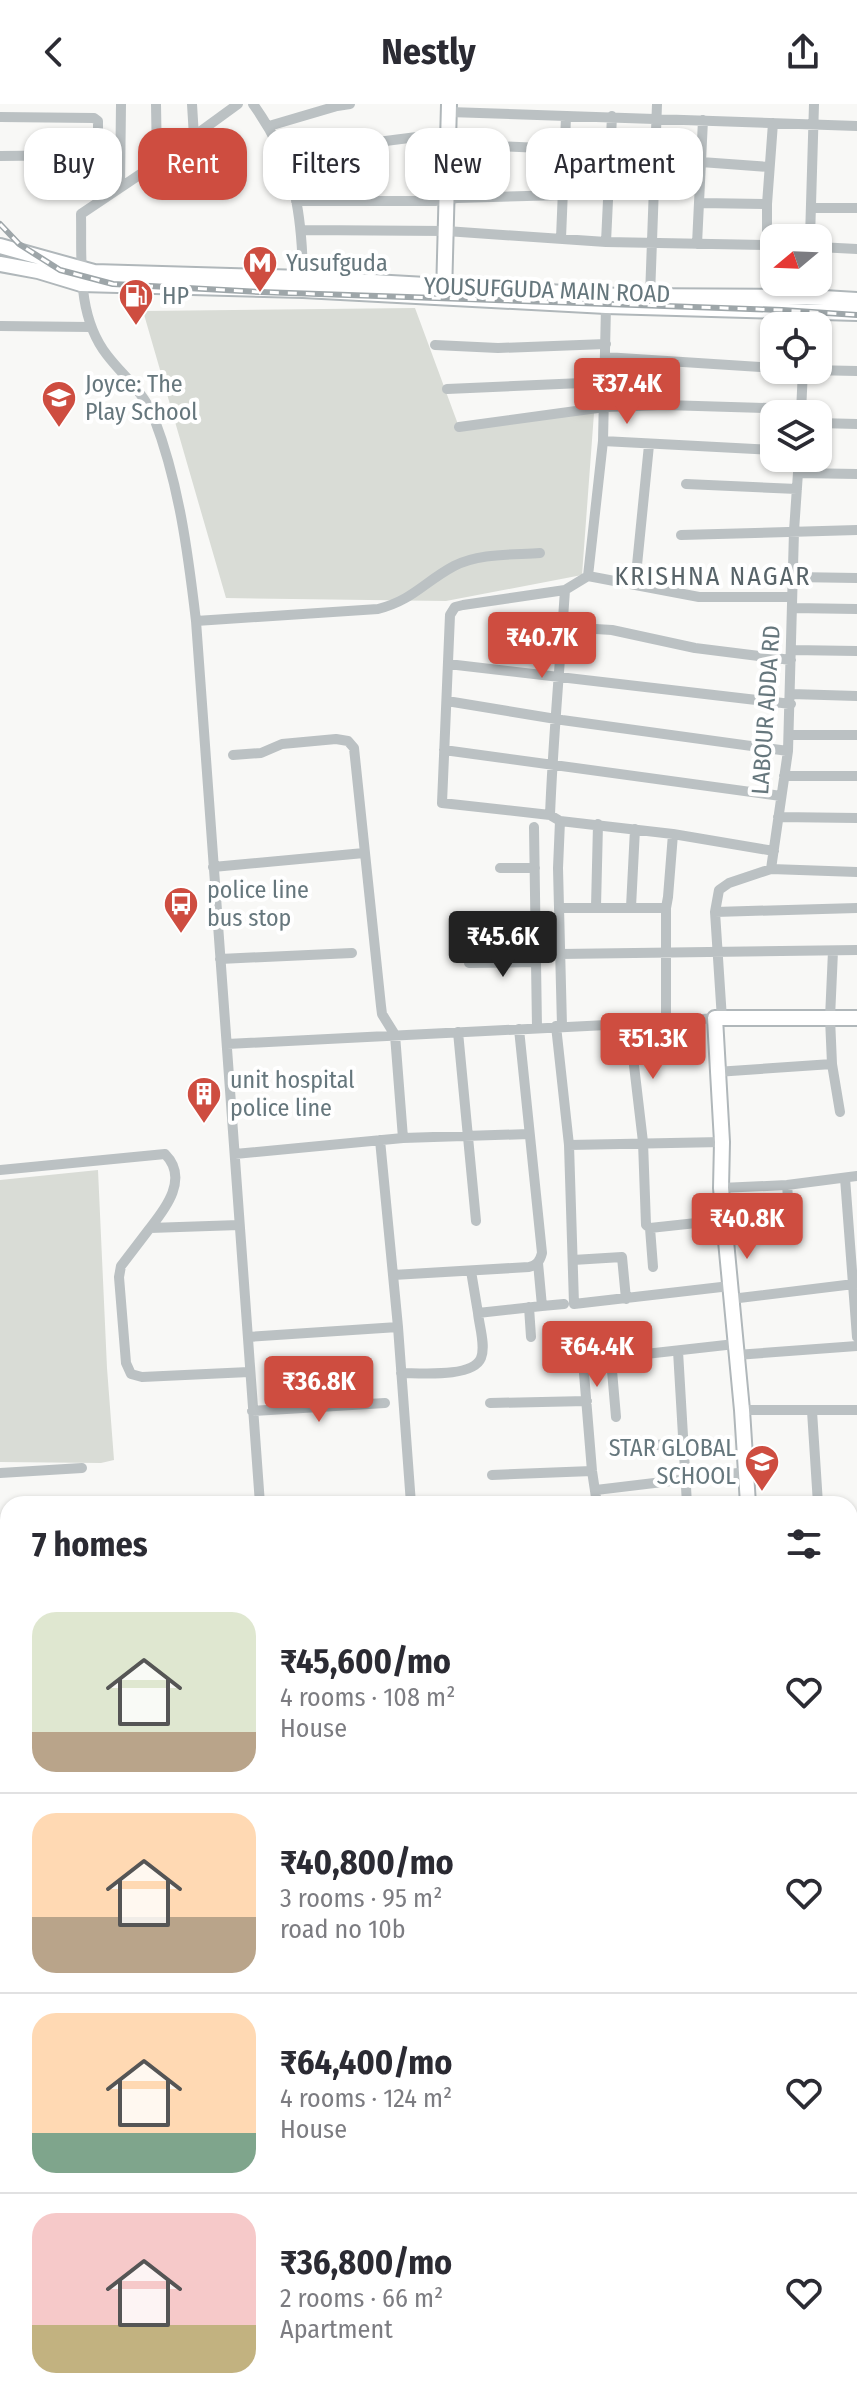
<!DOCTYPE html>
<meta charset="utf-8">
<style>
body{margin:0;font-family:"Fira Sans Condensed",sans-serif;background:#f7f7f7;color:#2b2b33;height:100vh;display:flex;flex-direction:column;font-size:30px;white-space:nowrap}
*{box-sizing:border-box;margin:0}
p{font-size:26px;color:#7c7c81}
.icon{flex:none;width:44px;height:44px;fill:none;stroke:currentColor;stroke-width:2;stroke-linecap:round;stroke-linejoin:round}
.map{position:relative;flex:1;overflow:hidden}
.sheet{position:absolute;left:0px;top:1392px;width:858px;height:912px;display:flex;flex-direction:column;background:#fff;border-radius:24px 24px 0 0;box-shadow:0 2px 6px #0004}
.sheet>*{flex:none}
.top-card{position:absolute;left:24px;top:24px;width:810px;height:72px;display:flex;gap:16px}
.needle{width:52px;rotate:251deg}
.buttons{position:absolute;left:760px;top:120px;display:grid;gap:16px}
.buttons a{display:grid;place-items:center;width:72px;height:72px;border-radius:16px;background:#fff;box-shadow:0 2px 6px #0004;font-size:40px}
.price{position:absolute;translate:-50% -68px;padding:0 18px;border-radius:8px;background:#ce4d40;color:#fff;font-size:26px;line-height:52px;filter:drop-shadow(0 2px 4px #0008)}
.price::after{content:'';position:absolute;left:50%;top:48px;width:24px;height:18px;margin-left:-12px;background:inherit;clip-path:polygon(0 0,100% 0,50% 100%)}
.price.on{background:#222;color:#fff}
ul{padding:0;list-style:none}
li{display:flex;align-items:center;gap:24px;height:200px;padding:0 32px}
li+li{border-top:2px solid #e1e1e2}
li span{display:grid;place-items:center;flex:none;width:224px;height:160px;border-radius:24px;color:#555}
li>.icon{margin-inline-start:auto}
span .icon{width:96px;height:96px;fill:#fffc;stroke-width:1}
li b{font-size:34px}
h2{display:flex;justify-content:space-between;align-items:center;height:96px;padding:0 32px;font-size:34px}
.tag{padding:0 28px;border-radius:24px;background:#fff;box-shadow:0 2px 6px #0004;font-size:28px;line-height:72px}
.tag.on{background:#ce4d40;color:#fff}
header{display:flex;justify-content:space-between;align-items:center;height:104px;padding:0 32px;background:#fff;font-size:36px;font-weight:700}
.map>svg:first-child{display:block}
.green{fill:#d9dcd6}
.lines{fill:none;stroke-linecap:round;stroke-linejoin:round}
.secondary-casing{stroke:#b0b7ba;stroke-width:18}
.street{stroke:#bbc1c3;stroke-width:10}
.secondary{stroke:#fff;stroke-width:14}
.rail-casing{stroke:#9ea6a9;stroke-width:6}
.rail{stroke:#fff;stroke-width:3;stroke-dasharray:9;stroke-linecap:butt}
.labels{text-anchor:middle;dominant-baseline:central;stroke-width:8;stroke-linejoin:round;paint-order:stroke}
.poi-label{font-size:24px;fill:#66777d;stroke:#fff;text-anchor:start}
.street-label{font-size:24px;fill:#66777d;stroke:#fff}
.neighbourhood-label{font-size:26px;letter-spacing:2px;fill:#586469;stroke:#fff}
</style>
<header><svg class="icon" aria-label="back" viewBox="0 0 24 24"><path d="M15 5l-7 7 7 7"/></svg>Nestly<svg class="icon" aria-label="share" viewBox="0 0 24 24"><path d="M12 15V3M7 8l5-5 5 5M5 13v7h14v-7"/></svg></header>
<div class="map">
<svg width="857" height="2304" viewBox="0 0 857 2304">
<rect width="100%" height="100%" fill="#f8f8f6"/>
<path class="green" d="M415,204L459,323L594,309L582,471L446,497L226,494L143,207Z
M98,1066L107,1264L114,1356L101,1359L0,1358V1076Z"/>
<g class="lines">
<defs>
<path id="secondary" d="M0,142L94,168L303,174L619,192L807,193L857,196
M0,160L38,167L81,180L303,186L606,202L857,209
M444,191L449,0
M748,1400L742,1306L721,1084L722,1038L715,914H857
M758,2296L779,2304"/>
</defs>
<use href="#secondary" class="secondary-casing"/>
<path class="street" d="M156,0L157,59
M192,0L194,33
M238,0L157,59L81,110C82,157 76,211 107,251C123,272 144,288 154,314C179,379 188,449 196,517L260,1400
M253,0C294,57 302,105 303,174
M449,8L857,22
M0,13L94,14L98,17V49L96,51L0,52
M269,22L337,2L350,0
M447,40L564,45
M284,50L448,29
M701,58L769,63
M120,83L121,0
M296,97H435L457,94L564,91
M700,99L767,100
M812,104H857
M302,126L446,127L606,138L767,141V100L773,19
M561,134L566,13
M810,134L814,0
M606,138L612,12
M697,140L703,16
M818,143L857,145
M650,192L657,0
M807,193L808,178
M606,202L603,337L588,472L565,486C560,561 553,635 550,711L560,717L673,730L774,747
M0,222L90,223
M435,241L498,244L606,240
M605,253L774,264
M809,266L857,267
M447,285L605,278
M801,308L803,266
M818,319L857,320
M459,323L605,303L665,301L801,305
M603,337L774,346
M798,369L857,370
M686,380L797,385
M681,431L857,426
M588,472L699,493H792
M793,473L857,474
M635,481L649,341
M792,504L857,505
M196,517L378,505C413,496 424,478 454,462C479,449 512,451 540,449
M562,523L612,526L695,544L791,556
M791,546L857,547
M448,560L791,600
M791,590L857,592
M447,597L562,616L788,647
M789,631H857
M444,646L781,692
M233,651L261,649L282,640L336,635L348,637L354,644L381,902L382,910L395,931L403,1034
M784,672H857
M550,711L442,699L450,511L455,503L463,501L565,486
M778,713L857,714
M560,717L558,764L562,922
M534,723L537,924
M213,763L364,749
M500,764H535
M771,765L788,647L794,427L799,354
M596,803L598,720
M631,803L635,725
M560,804H666
M715,808L857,804
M489,813L535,812
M833,847L830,914L832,960L840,1008
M560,850L857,846
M220,855L352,849
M469,859L536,858
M722,915L715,808L719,786L729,779L771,765L857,768
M666,918V804L668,793L673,730
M629,919L643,1038L646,1121L650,1124L653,1163
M556,922L569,1041L574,1200L730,1182
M458,928L476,1117
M227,940L666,918L715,914
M716,968L832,960
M380,1036L398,1223
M569,1041L722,1038
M235,1050L403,1034L529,1030
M0,1066L165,1050C189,1074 166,1104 150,1124
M845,1074L857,1233
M787,1081L791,1132
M721,1084L787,1081L857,1072
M239,1121L150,1124L121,1162L119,1173L126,1259L131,1270L142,1273L249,1268
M650,1124L724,1116
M573,1156L622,1153L626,1195
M471,1167L478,1209
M393,1171L529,1163C537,1161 540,1157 542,1149L519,925
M731,1195L854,1180
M542,1202L564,1200
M529,1203L531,1233
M248,1233L398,1223L411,1400
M678,1247L687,1400
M736,1251L857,1242
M611,1255L616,1313
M401,1269C420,1269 473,1274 481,1254C486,1242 479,1221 478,1209L542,1202L538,1159
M490,1299L587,1297
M742,1306H857
M252,1307L385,1299
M812,1307L818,1400
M621,1345L683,1338
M0,1369L82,1364
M492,1371L592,1367
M596,1386L746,1368
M597,1400L592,1367L583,1257L735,1240
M4,1423L8,1499
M850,1533H857
M850,1660L857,1664
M0,1744L8,1747
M850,1926L857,1925
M0,2184L8,2183
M850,2255L852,2263
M0,2290L8,2291
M120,2296L175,2299
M355,2296V2304
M451,2296L452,2304
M517,2296L518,2304
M587,2296V2304
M653,2296V2304"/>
<use href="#secondary" class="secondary"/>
<defs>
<path id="rail" d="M0,120L19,140L60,166L113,180L260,188L782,206L857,211"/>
</defs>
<use href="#rail" class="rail-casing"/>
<use href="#rail" class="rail"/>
</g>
<defs>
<symbol id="metro-pin" viewBox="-11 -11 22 30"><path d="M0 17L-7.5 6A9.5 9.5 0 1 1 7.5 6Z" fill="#ce4d40" stroke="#fff"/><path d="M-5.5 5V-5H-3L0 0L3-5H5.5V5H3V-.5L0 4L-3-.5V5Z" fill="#fff"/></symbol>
<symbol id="fuel-pin" viewBox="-11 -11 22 30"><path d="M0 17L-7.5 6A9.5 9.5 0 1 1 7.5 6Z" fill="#ce4d40" stroke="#fff"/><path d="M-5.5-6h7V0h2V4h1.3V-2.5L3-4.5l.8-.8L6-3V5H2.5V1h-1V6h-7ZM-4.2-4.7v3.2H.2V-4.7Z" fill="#fff"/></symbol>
<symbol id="university-pin" viewBox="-11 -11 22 30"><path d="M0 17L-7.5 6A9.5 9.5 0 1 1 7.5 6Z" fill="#ce4d40" stroke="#fff"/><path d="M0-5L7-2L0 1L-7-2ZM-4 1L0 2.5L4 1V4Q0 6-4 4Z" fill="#fff"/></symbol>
<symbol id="bus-pin" viewBox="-11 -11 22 30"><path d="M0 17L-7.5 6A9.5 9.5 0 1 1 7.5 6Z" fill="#ce4d40" stroke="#fff"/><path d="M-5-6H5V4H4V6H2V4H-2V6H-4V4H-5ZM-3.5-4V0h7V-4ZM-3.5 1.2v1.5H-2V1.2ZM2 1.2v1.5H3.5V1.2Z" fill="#fff"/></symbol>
<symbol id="building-pin" viewBox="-11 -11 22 30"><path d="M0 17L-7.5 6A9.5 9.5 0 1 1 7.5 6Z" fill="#ce4d40" stroke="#fff"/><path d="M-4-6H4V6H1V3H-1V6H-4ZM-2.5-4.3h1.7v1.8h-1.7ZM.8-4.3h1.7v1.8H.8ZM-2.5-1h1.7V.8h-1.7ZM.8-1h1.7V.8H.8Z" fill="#fff"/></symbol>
</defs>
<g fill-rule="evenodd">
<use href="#metro-pin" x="240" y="139" width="40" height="54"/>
<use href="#fuel-pin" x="116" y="172" width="40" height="54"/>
<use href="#university-pin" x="39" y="274" width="40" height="54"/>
<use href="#bus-pin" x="161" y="780" width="40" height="54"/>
<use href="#building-pin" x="184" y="970" width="40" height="54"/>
<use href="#university-pin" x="742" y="1338" width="40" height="54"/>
</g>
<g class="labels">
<g class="poi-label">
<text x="286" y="159">Yusufguda</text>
<text x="162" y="192">HP</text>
<text x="85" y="280">Joyce: The<tspan x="85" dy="28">Play School</tspan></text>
<text x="207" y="786">police line<tspan x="207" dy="28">bus stop</tspan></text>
<text x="230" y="976">unit hospital<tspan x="230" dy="28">police line</tspan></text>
<text x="736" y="1344" text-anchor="end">STAR GLOBAL<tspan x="736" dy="28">SCHOOL</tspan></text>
</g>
<g class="street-label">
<text transform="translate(547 186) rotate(2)">YOUSUFGUDA MAIN ROAD</text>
<text transform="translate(766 606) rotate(-86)">LABOUR ADDA RD</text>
</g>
<g class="neighbourhood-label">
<text x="713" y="472">KRISHNA NAGAR</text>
</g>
</g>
</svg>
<div class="buttons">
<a><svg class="needle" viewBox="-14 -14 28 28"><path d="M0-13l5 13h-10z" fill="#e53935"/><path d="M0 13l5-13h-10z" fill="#7c7c81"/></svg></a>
<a><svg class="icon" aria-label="locate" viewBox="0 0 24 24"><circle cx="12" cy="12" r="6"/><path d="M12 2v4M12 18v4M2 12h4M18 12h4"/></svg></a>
<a><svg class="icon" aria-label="layers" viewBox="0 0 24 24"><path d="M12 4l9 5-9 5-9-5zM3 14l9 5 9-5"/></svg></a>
</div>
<b class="price" style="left:627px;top:322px">₹37.4K</b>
<b class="price" style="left:542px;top:576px">₹40.7K</b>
<b class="price on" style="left:503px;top:875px">₹45.6K</b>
<b class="price" style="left:653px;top:977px">₹51.3K</b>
<b class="price" style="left:747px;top:1157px">₹40.8K</b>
<b class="price" style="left:597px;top:1285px">₹64.4K</b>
<b class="price" style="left:319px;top:1320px">₹36.8K</b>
<div class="top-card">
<a class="tag">Buy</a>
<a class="tag on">Rent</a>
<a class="tag">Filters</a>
<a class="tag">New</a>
<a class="tag">Apartment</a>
</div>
<section class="sheet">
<h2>7 homes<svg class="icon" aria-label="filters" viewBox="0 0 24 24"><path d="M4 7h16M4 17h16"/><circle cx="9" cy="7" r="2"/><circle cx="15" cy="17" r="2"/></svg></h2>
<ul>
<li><span style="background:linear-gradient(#dfe7d0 75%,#b9a48a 0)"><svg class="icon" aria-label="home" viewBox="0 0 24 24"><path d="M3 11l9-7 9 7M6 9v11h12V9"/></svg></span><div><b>₹45,600/mo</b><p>4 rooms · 108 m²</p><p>House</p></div><svg class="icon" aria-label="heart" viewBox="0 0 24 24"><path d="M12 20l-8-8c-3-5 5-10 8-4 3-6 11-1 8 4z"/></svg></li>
<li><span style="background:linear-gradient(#ffd9b3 65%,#b9a48a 0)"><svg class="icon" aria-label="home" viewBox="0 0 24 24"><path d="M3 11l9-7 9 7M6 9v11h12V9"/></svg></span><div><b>₹40,800/mo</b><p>3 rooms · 95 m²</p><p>road no 10b</p></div><svg class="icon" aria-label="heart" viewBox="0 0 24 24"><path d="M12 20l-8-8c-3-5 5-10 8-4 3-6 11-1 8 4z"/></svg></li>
<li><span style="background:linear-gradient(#ffd9b3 75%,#7fa58c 0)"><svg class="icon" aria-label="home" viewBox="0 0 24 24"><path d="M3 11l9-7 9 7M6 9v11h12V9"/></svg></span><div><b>₹64,400/mo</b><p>4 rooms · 124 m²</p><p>House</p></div><svg class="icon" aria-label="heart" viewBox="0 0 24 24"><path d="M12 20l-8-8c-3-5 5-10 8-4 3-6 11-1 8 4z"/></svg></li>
<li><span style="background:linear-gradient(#f6c9c9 70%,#c2b280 0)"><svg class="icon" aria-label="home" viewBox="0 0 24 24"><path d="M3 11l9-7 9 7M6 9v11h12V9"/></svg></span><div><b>₹36,800/mo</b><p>2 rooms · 66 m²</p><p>Apartment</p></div><svg class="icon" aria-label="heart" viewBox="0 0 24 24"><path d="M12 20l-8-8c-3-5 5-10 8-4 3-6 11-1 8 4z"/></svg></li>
</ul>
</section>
</div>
